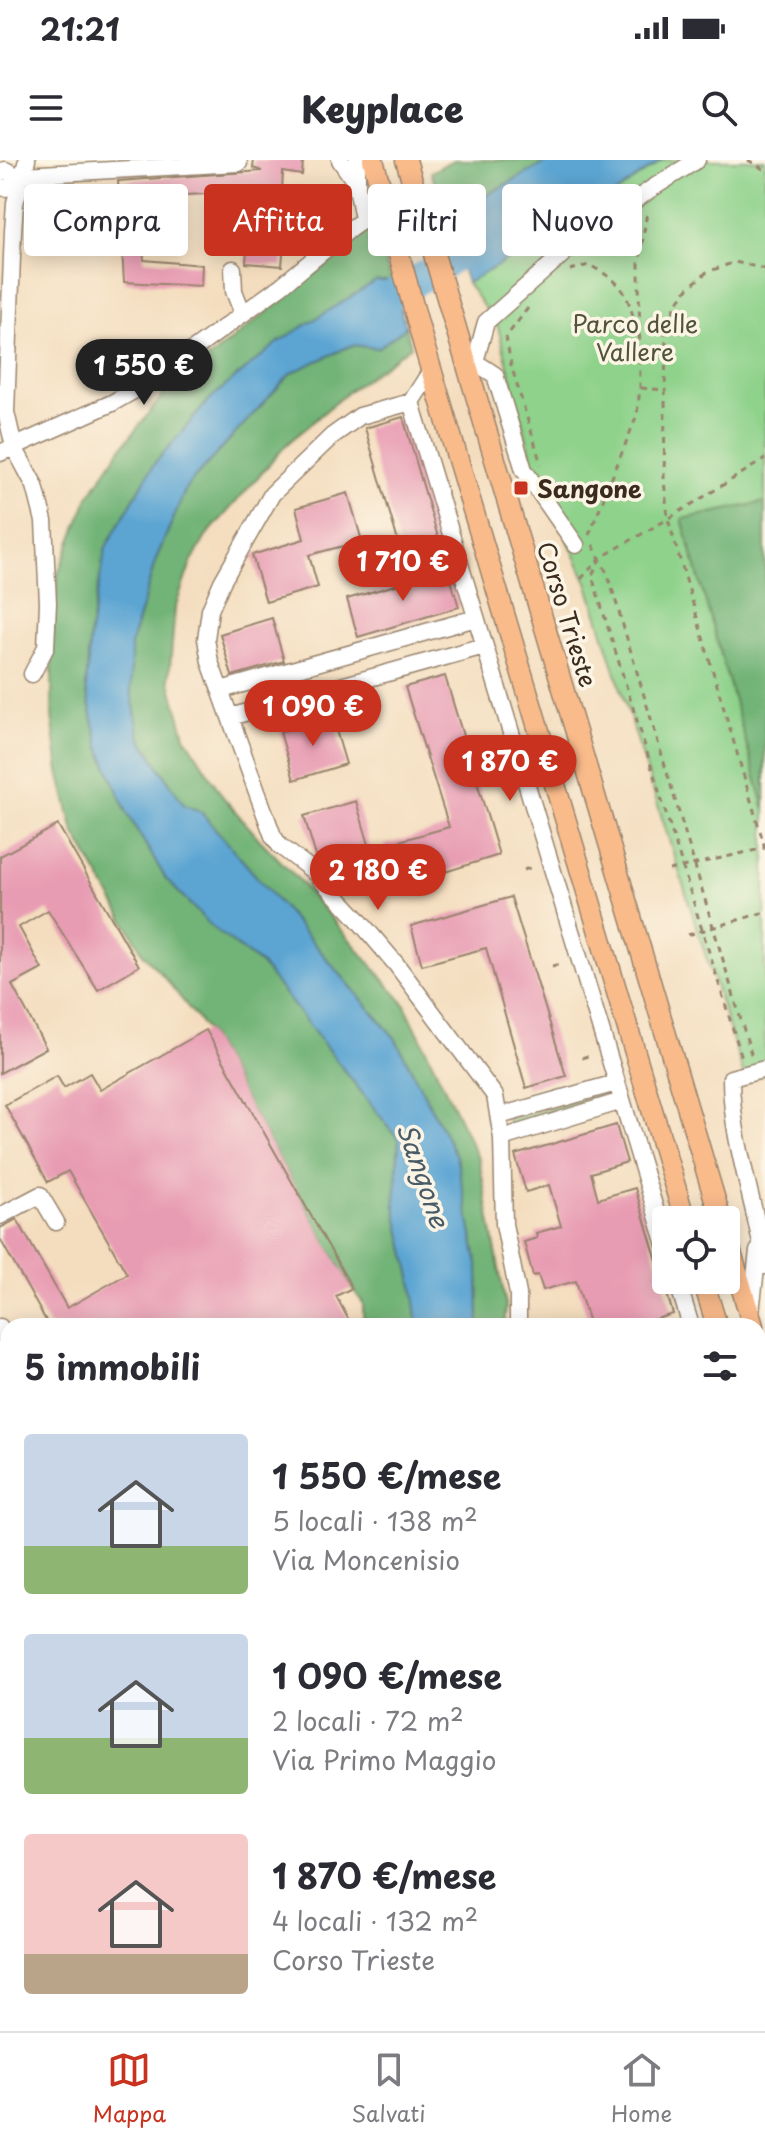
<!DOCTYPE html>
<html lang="it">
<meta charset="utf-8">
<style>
body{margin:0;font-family:"Playpen Sans",sans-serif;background:#f2f2f3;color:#2b2b33;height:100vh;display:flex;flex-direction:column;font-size:30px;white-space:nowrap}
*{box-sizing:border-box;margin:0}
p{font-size:26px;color:#7c7c81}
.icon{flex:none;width:44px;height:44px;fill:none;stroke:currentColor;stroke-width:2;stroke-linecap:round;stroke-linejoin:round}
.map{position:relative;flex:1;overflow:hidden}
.drawer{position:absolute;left:0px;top:1158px;width:766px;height:714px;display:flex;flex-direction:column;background:#fff;border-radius:24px 24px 0 0;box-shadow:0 4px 20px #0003}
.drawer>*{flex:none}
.top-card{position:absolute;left:24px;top:24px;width:718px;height:72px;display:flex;gap:16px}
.tools{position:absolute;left:652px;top:1046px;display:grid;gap:16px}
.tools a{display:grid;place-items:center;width:88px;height:88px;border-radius:8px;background:#fff;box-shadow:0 4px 20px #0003;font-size:40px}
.price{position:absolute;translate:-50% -68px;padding:0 18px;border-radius:28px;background:#c8321e;color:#fff;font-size:26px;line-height:52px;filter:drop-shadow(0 2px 4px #0008)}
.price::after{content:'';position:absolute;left:50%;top:48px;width:24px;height:18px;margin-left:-12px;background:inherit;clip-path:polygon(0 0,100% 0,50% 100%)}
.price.selected{background:#222;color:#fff}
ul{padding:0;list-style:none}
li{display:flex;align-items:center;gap:24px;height:200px;padding:0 24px}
li span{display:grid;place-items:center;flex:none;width:224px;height:160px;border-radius:8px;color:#555}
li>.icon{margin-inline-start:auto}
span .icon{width:96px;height:96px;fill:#fffc;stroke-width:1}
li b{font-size:34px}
h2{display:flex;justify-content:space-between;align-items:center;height:96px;padding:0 24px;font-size:34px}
.tag{padding:0 28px;border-radius:8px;background:#fff;box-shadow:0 4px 20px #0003;font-size:28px;line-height:72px}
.tag.selected{background:#c8321e;color:#fff}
.status{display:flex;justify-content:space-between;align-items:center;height:56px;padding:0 40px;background:#fff;direction:ltr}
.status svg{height:22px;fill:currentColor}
header{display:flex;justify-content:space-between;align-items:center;height:104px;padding:0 24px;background:#fff;font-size:36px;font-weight:800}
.tabs{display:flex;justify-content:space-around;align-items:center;height:112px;border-top:2px solid #e1e1e2;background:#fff;font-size:22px;color:#7c7c81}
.tabs a{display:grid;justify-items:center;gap:4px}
.tabs .selected{color:#c8321e}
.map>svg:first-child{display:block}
.green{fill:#8ed28b;stroke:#647e54;stroke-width:2}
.forest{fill:#72b477;stroke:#566f4a;stroke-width:2}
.water{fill:#5ca5d3;stroke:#4c6878;stroke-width:2}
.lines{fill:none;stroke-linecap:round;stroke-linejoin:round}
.river{stroke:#5ca5d3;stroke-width:30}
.building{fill:#e89cb3}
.minor-casing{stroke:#98846e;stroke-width:19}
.major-casing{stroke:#98846e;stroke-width:23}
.highway-casing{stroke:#98846e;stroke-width:27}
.path{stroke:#98846e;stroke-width:3;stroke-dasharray:6 6;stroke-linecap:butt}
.minor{stroke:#fff;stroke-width:16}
.major{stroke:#fabb8b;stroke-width:20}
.highway{stroke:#fabb8b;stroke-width:24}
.poi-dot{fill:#c8321e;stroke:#fcf5e5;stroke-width:3}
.labels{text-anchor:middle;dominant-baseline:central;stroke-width:7;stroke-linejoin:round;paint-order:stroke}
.park-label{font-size:24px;fill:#505439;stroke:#fcf5e5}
.poi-label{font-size:24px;font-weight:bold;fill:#3b2a1e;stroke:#fcf5e5;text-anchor:start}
.street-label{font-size:24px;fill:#3b2a1e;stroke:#fcf5e5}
.water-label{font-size:26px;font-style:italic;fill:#485b66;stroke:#fcf5e5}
</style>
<div class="status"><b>21:21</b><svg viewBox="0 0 49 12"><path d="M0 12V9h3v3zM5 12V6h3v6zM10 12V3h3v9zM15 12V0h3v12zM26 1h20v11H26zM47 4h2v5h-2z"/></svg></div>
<header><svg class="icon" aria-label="menu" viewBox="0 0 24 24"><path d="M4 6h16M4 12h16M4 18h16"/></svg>Keyplace<svg class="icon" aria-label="search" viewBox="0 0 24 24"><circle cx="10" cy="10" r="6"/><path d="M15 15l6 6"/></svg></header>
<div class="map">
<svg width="765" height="1871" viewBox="0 0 765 1871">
<rect width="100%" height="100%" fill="#fcf5e5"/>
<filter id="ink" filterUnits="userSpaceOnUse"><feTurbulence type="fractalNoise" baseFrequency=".0125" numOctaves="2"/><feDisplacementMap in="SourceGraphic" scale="16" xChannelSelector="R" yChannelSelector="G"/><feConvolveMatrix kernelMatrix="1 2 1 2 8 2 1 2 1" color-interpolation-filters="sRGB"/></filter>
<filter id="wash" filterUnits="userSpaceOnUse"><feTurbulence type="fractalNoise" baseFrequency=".006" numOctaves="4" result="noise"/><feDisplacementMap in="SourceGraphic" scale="32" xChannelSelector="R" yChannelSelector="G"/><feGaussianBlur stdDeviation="1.8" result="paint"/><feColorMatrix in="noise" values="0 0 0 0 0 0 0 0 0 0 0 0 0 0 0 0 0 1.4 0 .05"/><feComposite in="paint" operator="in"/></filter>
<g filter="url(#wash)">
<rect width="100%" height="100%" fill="#f4ddbe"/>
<path class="green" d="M662,0H765V915L745,919L587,422L533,303L498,167L467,123L581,58Z
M599,935L601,941L508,969L507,960Z
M8,1706V1780L0,1786V1713Z
M185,1864H324L326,1871H192Z"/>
<path class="forest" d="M453,0H551L446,57L431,12Z
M373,67L392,121H376L211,238L154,304L106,387L90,472L86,529L99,586L127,653L166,719L213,768L261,804L399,980L395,1046L413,1126L418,1166H363V1143L352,1128L206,870L164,817L144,795L74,672L59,612L52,556V486L58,413L89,336L119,291L164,234Z
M406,167L411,186L350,230L287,284L207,375L191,403L175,448L169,519L185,576L223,637L260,680L297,718L404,843L479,1000L506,1146L504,1166H479L478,1105L456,996L395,878L200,651L184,645L140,577L131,531V484L156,399L187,326L291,213L352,185L378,188Z
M765,342V649L682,359Z"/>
<path class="water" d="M551,0H662L581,58L467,123L446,57Z
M376,121H392L406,167L378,188L352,185L291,213L187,326L156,399L131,484V531L140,577L184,645L200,651L395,878L456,996L478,1105L479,1166H418L413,1126L395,1046L399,980L261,804L213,768L166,719L127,653L99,586L86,529L90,472L106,387L154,304L211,238L280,181Z
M8,1780V1864H13L5,1871H0V1786Z"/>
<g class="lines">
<path class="river" d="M362,154L491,75"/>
</g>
<g id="blocks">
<path class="building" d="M254,0H303L302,15L283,12L280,69H285L282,106L246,103L251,32L140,37L144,100L202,105L201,126L124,122L118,21L262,11L253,8Z
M403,257L440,384L402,395L365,268Z
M348,333L362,381L309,395L318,427L266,442L252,395L304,379L296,348Z
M448,410L459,447L358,477L347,439Z
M272,458L284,501L232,516L220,474Z
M445,516L499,695L397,727L385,685L449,667L405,527Z
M332,557L346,604L294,620L280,572Z
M356,641L370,688L320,703L317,700L304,656Z
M58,665L139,806L98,830L48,750L19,767L42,809L12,825L46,888L0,913V696Z
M511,737L566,916L526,928L486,788L422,805L411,766Z
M206,870L352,1128L336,1136L352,1166H49L0,1079V1068L17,1059L67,1148L127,1114L68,1011L48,1022L5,945L57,916L64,928L90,913L100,930Z
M616,965L627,1002L591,1013L598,1039L635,1028L673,1154L632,1166H590L576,1121L543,1130L538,1115L533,1116L524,1082L537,1078L536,1073L561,1066L549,1025L526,1032L515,995Z"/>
</g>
</g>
<g filter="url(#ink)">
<use href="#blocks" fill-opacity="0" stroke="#98846e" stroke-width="2"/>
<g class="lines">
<defs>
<path id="minor" d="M27,0L15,43L13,71L6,252L14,287L35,326L44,361L48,443L46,487L32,514
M340,0L357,25
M357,0V27L363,59
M0,12L5,10L15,15H23L239,3
M0,27L6,28L13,25L15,15
M233,109L234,131L243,154
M466,196L495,215L524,310L576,385
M475,202L486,162L580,79L651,29L697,0
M432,209L411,242L666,1085
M411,242L360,256L332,276L272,334L222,422L210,450L206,479L210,502L273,676L280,686L313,711L356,757L396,804L495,936L502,978L504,1064L518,1134V1166
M0,293L112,243L149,222L281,126L350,69L386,44
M221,530L476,458
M230,557L484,486
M765,909L731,918C731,981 756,1044 765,1106
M499,956L616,923
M502,978L622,941
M0,1056L40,1035L56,1062
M677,1120L691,1166
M751,1152L758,1091
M0,1167L8,1181
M758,1378L765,1403
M0,1549L8,1545
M758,1797L765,1821
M339,1864L342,1871
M455,1864L463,1871
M700,1864L707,1871
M362,1871L363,1864"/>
<path id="major" d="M373,0L425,189L685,1060
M406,0L721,1060
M726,1076L753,1166
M703,1120L717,1166
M758,1183L765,1207"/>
<path id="highway" d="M759,1308L765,1322"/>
</defs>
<use href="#minor" class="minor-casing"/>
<use href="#major" class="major-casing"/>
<use href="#highway" class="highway-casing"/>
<path class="path" d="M748,0L765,10
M765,109L735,102L707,112L688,128L675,146L666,174L664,320L668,359L765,299
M570,110L589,105C629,125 627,137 639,177
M528,148L506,177L511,205L541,304
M641,228L666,230
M589,375L637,255L640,228L639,103L647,52
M593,385L608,415L752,897
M600,398L592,416L742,898
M581,419L600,398L668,359L765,688
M524,710L532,707
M669,710L765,688
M688,775L765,752
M552,806L562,804
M582,898L593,894
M0,1640L8,1648
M505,1864L513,1871"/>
<use href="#minor" class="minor"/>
<use href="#major" class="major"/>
<use href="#highway" class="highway"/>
</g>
</g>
<rect class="poi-dot" x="513" y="320" width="16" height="16" rx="4"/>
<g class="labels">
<g class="park-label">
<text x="635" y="163">Parco delle<tspan x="635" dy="28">Vallere</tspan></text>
</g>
<g class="poi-label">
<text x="537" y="328">Sangone</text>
</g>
<g class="street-label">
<text transform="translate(568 454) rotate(73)">Corso Trieste</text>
</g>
<g class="water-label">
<text transform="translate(424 1015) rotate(71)">Sangone</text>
</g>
</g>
</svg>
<div class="tools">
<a><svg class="icon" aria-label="locate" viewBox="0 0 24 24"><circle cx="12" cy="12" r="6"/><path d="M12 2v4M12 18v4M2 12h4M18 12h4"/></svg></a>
</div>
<b class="price selected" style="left:144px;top:247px">1 550 €</b>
<b class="price" style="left:403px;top:443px">1 710 €</b>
<b class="price" style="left:313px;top:588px">1 090 €</b>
<b class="price" style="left:510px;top:643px">1 870 €</b>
<b class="price" style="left:378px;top:752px">2 180 €</b>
<div class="top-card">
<a class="tag">Compra</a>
<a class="tag selected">Affitta</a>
<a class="tag">Filtri</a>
<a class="tag">Nuovo</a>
</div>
<section class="drawer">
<h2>5 immobili<svg class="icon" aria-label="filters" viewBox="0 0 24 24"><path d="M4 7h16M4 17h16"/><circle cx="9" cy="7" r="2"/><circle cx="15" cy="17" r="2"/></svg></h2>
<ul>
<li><span style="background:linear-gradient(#c9d6e8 70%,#8fb573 0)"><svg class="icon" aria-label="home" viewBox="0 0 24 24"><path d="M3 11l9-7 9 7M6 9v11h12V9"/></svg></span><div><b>1 550 €/mese</b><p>5 locali · 138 m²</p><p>Via Moncenisio</p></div></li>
<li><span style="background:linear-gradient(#c9d6e8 65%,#8fb573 0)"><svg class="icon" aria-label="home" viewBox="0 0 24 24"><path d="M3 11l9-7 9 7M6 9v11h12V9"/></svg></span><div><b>1 090 €/mese</b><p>2 locali · 72 m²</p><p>Via Primo Maggio</p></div></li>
<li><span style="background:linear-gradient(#f6c9c9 75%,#b9a48a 0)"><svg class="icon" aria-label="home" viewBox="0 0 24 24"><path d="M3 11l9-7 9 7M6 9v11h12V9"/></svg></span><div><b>1 870 €/mese</b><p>4 locali · 132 m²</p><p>Corso Trieste</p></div></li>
</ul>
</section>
</div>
<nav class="tabs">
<a class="selected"><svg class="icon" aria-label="map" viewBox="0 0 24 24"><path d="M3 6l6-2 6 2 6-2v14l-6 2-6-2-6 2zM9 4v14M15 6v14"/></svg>Mappa</a>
<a><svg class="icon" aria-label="saved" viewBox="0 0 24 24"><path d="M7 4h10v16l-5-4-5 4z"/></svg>Salvati</a>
<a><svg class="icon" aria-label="home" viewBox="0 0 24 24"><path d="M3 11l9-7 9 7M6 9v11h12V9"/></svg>Home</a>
</nav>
